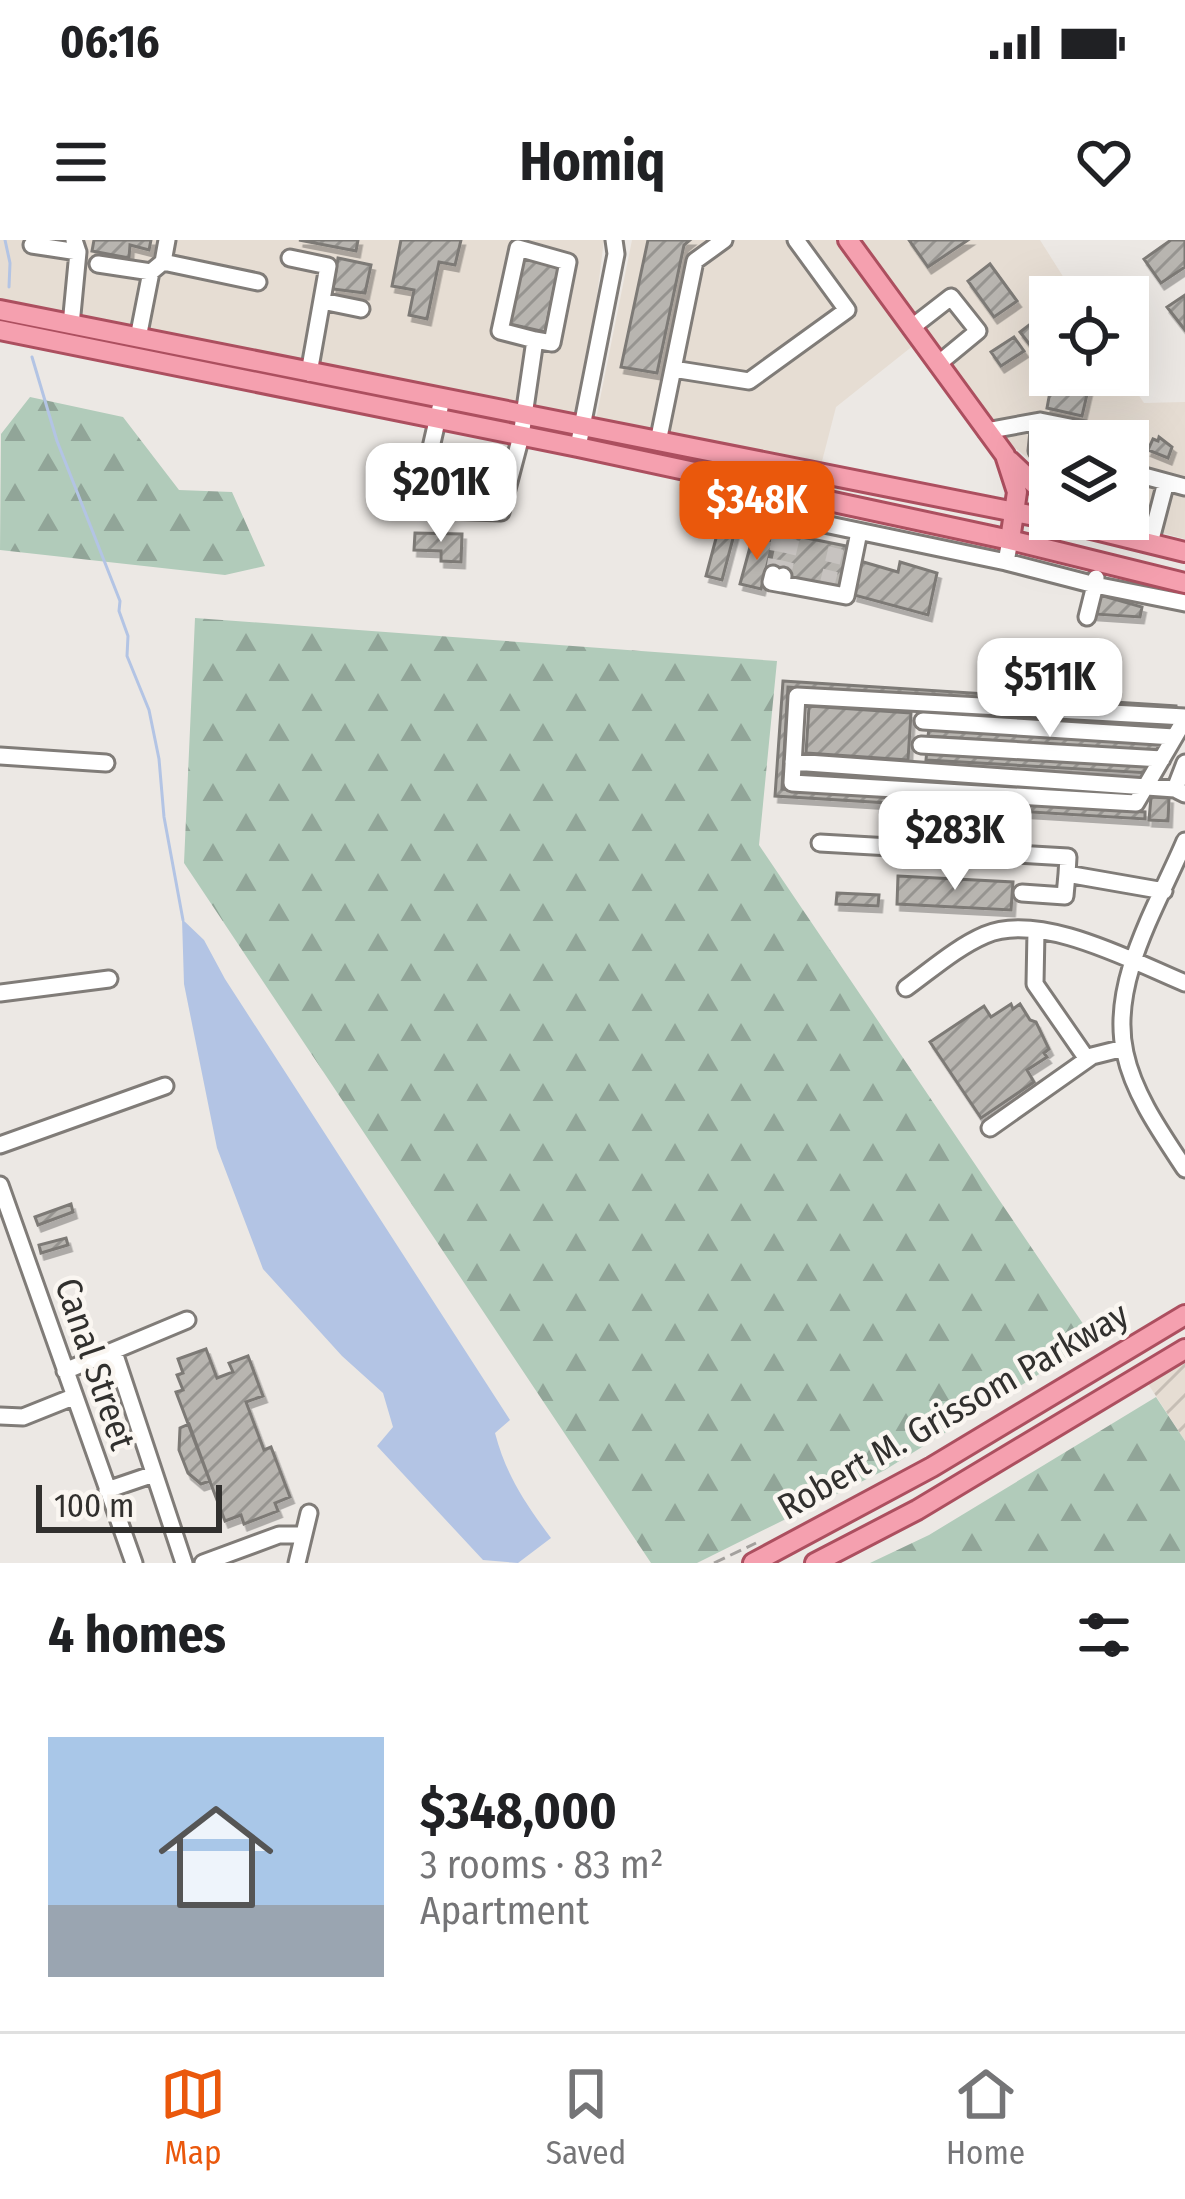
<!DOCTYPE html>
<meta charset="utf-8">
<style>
body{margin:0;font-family:"Fira Sans Condensed",sans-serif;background:#f6f6f6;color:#202124;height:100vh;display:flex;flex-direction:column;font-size:45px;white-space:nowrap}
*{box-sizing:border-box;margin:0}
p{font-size:39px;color:#757577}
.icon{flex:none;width:66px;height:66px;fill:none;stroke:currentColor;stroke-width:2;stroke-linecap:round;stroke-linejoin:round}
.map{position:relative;height:1323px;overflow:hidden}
.sheet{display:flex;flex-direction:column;background:#fff;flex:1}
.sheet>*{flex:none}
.fabs{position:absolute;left:1029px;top:36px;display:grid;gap:24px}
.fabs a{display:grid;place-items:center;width:120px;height:120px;border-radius:0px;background:#fff;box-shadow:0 12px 48px #0002;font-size:60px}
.scale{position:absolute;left:36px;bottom:30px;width:186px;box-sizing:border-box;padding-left:12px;border:6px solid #31302e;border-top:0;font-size:33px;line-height:42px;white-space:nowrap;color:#31302e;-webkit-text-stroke:9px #faf6f1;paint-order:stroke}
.price{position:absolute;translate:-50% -102px;padding:0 27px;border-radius:24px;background:#fff;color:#222;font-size:39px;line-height:78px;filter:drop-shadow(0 3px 6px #0008)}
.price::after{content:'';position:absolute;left:50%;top:72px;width:36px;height:27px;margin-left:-18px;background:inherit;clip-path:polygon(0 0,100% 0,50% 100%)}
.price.on{background:#ea580c;color:#fff}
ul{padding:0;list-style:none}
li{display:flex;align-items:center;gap:36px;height:300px;padding:0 48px}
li+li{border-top:3px solid #e0e0e0}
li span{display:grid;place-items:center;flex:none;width:336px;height:240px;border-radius:0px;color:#555}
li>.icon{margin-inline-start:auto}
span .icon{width:144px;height:144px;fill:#fffc;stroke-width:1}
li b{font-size:51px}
h2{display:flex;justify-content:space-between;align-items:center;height:144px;padding:0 48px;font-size:51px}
.status{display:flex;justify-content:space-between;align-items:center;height:84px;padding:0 60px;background:#fff;direction:ltr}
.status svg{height:33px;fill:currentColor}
header{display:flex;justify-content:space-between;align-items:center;height:156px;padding:0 48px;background:#fff;font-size:54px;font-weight:700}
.dock{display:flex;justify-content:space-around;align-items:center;height:168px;border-top:3px solid #e0e0e0;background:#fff;font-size:33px;color:#757577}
.dock a{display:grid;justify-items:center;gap:6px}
.dock .on{color:#ea580c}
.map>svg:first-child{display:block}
.built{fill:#e6ddd3}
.industrial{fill:url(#industrial-furrows)}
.forest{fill:url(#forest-firs)}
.water{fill:#b3c4e4}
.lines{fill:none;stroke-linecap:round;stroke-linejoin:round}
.stream{stroke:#b3c4e4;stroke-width:3}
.building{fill:url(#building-hatch);stroke:#7d7a76;stroke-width:3;filter:url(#shadow)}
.minor-tunnel{stroke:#c7c3c0;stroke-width:15;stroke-dasharray:15 8;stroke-linecap:butt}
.minor-casing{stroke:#807c78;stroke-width:21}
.major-casing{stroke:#ac4f5f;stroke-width:24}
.path{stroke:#a3a09d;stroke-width:3;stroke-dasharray:12 6;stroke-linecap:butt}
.minor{stroke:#fff;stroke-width:15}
.major{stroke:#f5a0af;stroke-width:18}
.labels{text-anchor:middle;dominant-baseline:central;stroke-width:9;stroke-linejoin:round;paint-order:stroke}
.street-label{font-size:36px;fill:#31302e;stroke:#faf6f1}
</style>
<div class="status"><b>06:16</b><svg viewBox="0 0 49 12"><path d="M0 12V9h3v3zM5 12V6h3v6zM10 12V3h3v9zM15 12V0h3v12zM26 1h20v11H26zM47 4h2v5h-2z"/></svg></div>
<header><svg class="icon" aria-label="menu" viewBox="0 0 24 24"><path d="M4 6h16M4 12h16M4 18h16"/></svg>Homiq<svg class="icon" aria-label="heart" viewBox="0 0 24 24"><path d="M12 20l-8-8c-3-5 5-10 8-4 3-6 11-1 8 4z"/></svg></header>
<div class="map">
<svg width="1185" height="1323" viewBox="0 0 1185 1323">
<defs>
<pattern id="industrial-furrows" width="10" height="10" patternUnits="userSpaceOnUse" patternTransform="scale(3)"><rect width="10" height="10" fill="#e6ddd3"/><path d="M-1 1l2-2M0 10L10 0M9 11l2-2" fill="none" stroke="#c6beb5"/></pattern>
<pattern id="forest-firs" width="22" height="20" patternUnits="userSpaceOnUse" patternTransform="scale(3)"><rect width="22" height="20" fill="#b1cbba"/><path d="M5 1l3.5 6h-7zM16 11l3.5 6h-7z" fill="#91a598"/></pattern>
<pattern id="building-hatch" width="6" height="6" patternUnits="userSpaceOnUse" patternTransform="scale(3)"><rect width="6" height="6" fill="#b8b5b0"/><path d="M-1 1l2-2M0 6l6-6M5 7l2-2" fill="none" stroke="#969490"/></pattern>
<filter id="shadow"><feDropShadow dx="3.5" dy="6" stdDeviation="0" flood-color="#0004"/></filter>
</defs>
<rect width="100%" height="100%" fill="#ece8e4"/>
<path class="built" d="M0,0H604L578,207L0,90Z
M632,0H1040L1076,57H1050V135H1125L1144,163L1185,162V299L1111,279H1128V201H1050V235L979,180L914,105L836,167L819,233L594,189Z"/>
<path class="industrial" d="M1185,1109V1201L1143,1136Z"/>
<path class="forest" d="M30,157L123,177L179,250L232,252L265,326L225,335L0,310L1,194Z
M195,378L777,421L759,605L1094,1100L885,1230L697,1323H651L184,623Z
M1156,1157L1185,1201V1323H870L929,1295Z"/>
<path class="water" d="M182,679L204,700L225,739L510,1180L495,1193C506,1235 525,1263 551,1298L518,1323L483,1320L377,1206L393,1187L383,1153L342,1116L263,1029L217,908L184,744Z"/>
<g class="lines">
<path class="stream" d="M5,0L10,23L9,47
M32,117L57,201L120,361L119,371L128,396L127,416L149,470L159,519L164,577L183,680"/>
</g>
<path class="building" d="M94,0H151L149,10L130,5L129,18L92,11Z
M299,0H358L356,11Z
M401,0H461L455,25L439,22L427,79L409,75L414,50L392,46Z
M648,0H690L684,5L657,133L621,127Z
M909,0H968L928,27Z
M1171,0H1185V27L1161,43L1144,19Z
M338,18L371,25L365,53L333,49Z
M523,18L559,25L545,92L510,84Z
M990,24L1017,61L994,77L968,41Z
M1185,55V90L1167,67Z
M1037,79L1048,92L1030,105L1020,92Z
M1014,97L1024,111L1001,126L991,112Z
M1052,141L1088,150L1082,176L1047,168Z
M1159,197L1172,207L1168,218L1148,210L1153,199L1158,201Z
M719,287L735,291L722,340L706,336Z
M777,292L851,307L843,348L768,333Z
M415,293L462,294L461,322L441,321V311L414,310Z
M753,296L773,301L761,349L740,344Z
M860,321L898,332L900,322L937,333L928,375L854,355Z
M1100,355L1142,367L1140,377L1094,374Z
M783,441L1176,466V472L788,447L782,549L1145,572V579L775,556Z
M809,466L911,473L908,520L806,513Z
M933,466L1174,481L1173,491L932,477Z
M929,489L1162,503L1160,512L928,496Z
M927,509L1151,524L1149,533L926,520Z
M802,527L906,535L905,547L801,539Z
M927,532L1130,547L1129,556L926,543Z
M1151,557L1169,558L1168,581L1149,580Z
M898,636L1013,642L1011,670L897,664Z
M837,653L879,655L878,666L836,664Z
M1011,764L1013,769L1020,764L1030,780L1036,782L1049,809L1044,813L1047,817L1027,830L1034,842L981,878L930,802L984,766L991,777Z
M71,964L73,972L38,985L35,977Z
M66,998L68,1005L41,1013L39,1005Z
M206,1109L217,1138L233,1132L229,1123L248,1116L263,1156L246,1162L264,1210L271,1207L290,1257L275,1263L278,1271L244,1284L241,1275L225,1281L176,1152L183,1150L177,1135L183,1133L178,1119Z
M189,1184L210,1241L201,1244L188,1233L179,1210L180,1188Z"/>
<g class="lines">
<path class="minor-tunnel" d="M773,334L780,292
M783,336L793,295
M827,345L837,304"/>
<defs>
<path id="minor" d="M32,5L78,12
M290,18L328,26L309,133
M163,22L258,42
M98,24L151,32
M322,61L361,69
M71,85L78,12L74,0
M911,88L951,57L978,91L938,124
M138,98L151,32L163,22L167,0
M673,129L749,141L847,70L796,0
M440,168L417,269L501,272L521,196L535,100L500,91L518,8L568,22L552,103L535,100
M1040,181L1037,211L1050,214
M986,191L1040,181L1100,193L1099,201
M658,202L695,21L724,0
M578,207L616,14L614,0
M761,222L748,268L1006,322L1010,300
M1128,236L1133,233L1185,247
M1150,303L1166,242
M1006,322L1095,345L1087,377
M773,334L771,342L782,344
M783,336L782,344L846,356L859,292
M1096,338L1095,345L1185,363
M1185,477L797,456L792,543L1136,563L1185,479
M923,481L1174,497
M921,505L1162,519
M0,516L106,523
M793,522L1175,549
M1185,523L1175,549L1185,554
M1185,601C1158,665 1109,742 1125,813C1134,855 1162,894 1185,929
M820,603L1068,617L1067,634L1164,651
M1022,653L1065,656L1067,634
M1036,691L1035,744L1087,819
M906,748C931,730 957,707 985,695C1040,671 1134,722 1185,743
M0,753L109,739
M990,888L1092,816L1124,808
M0,905L165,846
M0,945L134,1323
M114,1112L184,1323
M65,1131L187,1080
M0,1176L23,1177L73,1157
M107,1250L154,1234
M203,1323L279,1295H303
M297,1323L309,1273"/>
<path id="major" d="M848,0L1005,215L1017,252L1010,300
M0,70L1050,279
M0,90L578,207L1010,300L1185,343
M1010,221L1050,259
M1051,279L1185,312
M753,1323L932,1227L1185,1075
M815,1323L917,1270L1185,1109"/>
</defs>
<use href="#minor" class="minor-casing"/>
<use href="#major" class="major-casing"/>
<path class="path" d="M714,1323L756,1303"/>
<use href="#minor" class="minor"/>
<use href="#major" class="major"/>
</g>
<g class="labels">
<g class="street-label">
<text transform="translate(95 1124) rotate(71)">Canal Street</text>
<text transform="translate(953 1171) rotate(-30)">Robert M. Grissom Parkway</text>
</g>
</g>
</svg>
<div class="fabs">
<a><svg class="icon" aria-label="locate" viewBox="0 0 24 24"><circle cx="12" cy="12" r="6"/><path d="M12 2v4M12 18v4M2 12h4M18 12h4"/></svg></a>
<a><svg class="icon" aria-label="layers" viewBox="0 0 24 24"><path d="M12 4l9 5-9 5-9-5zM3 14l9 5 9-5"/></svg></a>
</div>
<div class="scale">100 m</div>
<b class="price" style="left:441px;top:305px">$201K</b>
<b class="price on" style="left:757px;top:323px">$348K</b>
<b class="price" style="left:1050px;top:500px">$511K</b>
<b class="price" style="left:955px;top:653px">$283K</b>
</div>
<section class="sheet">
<h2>4 homes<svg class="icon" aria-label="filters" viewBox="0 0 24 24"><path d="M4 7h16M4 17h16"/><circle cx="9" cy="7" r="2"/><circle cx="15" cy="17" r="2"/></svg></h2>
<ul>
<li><span style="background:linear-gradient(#a9c7e8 70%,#9aa5b1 0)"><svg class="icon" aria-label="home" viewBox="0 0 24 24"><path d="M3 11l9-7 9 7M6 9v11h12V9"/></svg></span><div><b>$348,000</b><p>3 rooms · 83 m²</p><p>Apartment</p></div></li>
</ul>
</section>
<nav class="dock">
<a class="on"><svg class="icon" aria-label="map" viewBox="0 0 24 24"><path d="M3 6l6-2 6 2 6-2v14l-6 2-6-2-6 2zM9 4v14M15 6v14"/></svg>Map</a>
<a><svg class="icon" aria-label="saved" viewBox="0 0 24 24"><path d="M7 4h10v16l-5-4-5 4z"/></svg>Saved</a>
<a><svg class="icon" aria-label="home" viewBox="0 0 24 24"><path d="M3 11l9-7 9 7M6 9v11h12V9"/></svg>Home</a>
</nav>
